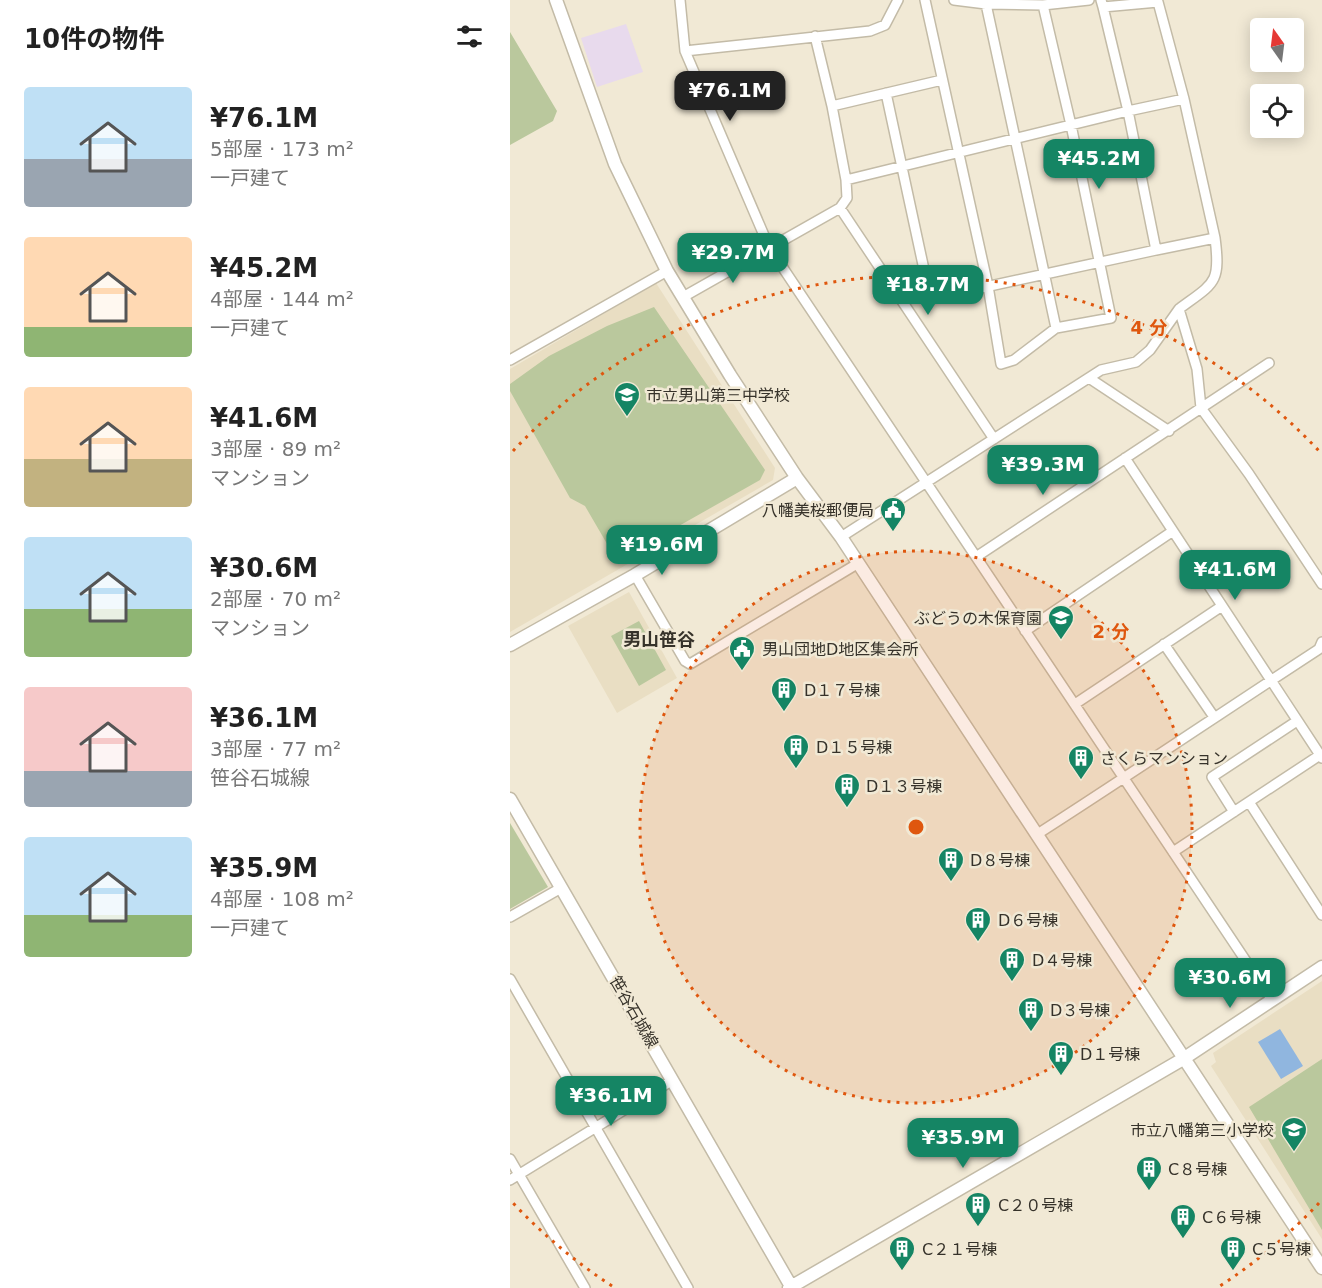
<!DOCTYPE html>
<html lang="ja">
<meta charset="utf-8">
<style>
body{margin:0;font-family:"DejaVu Sans","Noto Sans JP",sans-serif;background:#f6f6f6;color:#222;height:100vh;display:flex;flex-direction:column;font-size:22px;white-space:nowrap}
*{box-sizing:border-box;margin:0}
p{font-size:20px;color:#767676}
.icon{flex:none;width:33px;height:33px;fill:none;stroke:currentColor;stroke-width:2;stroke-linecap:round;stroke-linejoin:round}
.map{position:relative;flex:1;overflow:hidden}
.sheet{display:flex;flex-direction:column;background:#fff;width:510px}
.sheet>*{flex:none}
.needle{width:39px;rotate:346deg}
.controls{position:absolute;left:740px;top:18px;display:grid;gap:12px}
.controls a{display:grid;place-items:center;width:54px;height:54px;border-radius:6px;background:#fff;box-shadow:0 3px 15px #0003;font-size:30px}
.price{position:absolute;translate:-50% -51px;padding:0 14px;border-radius:12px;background:#158564;color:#fff;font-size:20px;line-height:39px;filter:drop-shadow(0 2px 3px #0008)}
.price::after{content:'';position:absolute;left:50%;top:36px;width:18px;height:14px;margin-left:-9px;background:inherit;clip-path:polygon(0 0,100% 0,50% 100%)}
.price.on{background:#222;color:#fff}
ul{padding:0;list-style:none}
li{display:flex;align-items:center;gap:18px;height:150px;padding:0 24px}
li span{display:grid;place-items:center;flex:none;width:168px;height:120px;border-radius:6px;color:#555}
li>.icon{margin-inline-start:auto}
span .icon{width:72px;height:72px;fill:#fffc;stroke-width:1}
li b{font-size:26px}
h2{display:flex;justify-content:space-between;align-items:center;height:72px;padding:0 24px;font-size:26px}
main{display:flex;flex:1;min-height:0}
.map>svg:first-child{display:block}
.commercial{fill:#e8daed}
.built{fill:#e9dec3}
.green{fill:#bac89d}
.water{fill:#90b6df}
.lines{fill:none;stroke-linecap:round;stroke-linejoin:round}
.minor-casing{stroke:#c3bba7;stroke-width:12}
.tertiary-casing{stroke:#c3bba7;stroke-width:15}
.minor{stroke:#fff;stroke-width:9}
.tertiary{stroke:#fff;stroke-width:12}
.ring{fill:none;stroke:#df570e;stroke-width:3;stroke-dasharray:3 6}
.labels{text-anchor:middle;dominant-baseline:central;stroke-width:5;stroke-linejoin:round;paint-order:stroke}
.poi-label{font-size:16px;fill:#36322a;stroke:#f1e9d5;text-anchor:start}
.street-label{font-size:16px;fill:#36322a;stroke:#f1e9d5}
.neighbourhood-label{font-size:18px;font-weight:bold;fill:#36322a;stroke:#f1e9d5}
.centre{fill:#df570e;stroke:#f1e9d5;stroke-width:3}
.ring-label{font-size:18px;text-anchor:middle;font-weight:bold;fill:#df570e;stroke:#f1e9d5;stroke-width:5;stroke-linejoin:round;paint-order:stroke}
</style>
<main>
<section class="sheet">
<h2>10件の物件<svg class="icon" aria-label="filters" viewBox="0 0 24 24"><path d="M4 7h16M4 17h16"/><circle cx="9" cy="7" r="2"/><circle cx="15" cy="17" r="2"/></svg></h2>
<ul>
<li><span style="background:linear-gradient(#bfe0f5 60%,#9aa5b1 0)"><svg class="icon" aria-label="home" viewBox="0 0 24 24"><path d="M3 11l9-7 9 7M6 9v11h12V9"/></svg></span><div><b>¥76.1M</b><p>5部屋 · 173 m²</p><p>一戸建て</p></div></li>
<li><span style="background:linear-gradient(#ffd9b3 75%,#8fb573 0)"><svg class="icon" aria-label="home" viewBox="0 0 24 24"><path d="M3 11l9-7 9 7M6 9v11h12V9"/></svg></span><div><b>¥45.2M</b><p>4部屋 · 144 m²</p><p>一戸建て</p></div></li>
<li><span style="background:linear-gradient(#ffd9b3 60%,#c2b280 0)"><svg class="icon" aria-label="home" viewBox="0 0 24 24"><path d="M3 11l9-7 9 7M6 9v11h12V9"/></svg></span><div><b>¥41.6M</b><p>3部屋 · 89 m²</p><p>マンション</p></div></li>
<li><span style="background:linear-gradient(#bfe0f5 60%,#8fb573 0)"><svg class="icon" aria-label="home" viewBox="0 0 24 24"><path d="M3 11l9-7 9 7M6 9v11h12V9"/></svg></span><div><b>¥30.6M</b><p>2部屋 · 70 m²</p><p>マンション</p></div></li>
<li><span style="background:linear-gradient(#f6c9c9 70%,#9aa5b1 0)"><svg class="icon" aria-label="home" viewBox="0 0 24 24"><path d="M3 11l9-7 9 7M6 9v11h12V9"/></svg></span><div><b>¥36.1M</b><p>3部屋 · 77 m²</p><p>笹谷石城線</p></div></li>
<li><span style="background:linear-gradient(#bfe0f5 65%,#8fb573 0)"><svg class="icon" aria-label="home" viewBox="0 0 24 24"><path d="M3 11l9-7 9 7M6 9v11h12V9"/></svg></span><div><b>¥35.9M</b><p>4部屋 · 108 m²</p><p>一戸建て</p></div></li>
</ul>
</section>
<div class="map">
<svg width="812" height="1288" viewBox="0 0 812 1288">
<rect width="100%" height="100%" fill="#f1e9d5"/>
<path class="commercial" d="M116,24L133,72L87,87L71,38Z"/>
<path class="built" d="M146,283L265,468L263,480L0,632V369Z
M119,592L167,678L107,713L58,626Z
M812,981V1239L701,1066L706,1062L703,1053Z"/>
<path class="green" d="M0,32L47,111L43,121L0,145Z
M144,307L255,470L250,480L107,561L75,506L60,498L0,391V384L39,356L97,326Z
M129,621L156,670L129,686L101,636Z
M0,823L38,887L0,909Z
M812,1059V1230L739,1107Z"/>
<path class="water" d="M770,1029L793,1066L771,1079L748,1042Z"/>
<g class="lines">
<defs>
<path id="minor" d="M170,0L175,51L259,247L762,1000
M415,0L478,286L491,364L504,360L546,328L601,318L561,125L533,5
M444,0L476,4L533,5L579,0
M476,4L546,328
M305,36L322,106
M175,51L360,31L375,25L388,0
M376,93L418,288L425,295L434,296L646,250L618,111L674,99L648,2L593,7L591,0
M336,180L618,111L593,7
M330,208L484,439
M646,250L705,238L674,99
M173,297L330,208L337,198L336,180L322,106L432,80
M669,309C704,283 711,284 705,238
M0,360L157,271
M579,378L659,431
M615,458L812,758
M331,537L591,370L626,362L640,350L669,309L687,369L691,408L739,474L812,584
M466,557L759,363
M125,575L175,661L180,664L347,564
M515,631L663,531
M654,644L704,717
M565,704L712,606
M739,802L812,915
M724,812L702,777L787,721
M526,835C621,774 714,711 809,649L812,642
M663,852L810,755
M0,917L51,888
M0,979L178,1288
M0,1159L75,1288
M0,1180L163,1080"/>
<path id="tertiary" d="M46,0L105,164L157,271L220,375L287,478L331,537L812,1268
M0,645L125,575L287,478
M0,799L282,1288
M279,1288L673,1059L812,967"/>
</defs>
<use href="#minor" class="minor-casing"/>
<use href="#tertiary" class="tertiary-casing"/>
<use href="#minor" class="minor"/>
<use href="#tertiary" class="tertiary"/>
</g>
<circle cx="406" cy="827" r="276" fill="#df570e" fill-opacity=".12"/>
<g class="ring">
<circle cx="406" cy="827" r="276"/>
<path d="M809 1203A551 551 0 0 1 710 1286M102 1286A551 551 0 0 1 3 1203M3 451A551 551 0 0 1 809 451"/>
</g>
<defs>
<symbol id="school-pin" viewBox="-11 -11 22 30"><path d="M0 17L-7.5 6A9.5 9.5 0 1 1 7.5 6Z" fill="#158564" stroke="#f1e9d5"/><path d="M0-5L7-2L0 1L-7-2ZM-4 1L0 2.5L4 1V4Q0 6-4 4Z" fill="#fff"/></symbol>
<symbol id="civic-pin" viewBox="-11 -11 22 30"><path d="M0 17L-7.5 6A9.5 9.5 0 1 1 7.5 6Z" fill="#158564" stroke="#f1e9d5"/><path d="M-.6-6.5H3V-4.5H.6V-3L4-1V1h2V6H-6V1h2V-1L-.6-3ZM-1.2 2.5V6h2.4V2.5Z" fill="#fff"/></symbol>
<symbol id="building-pin" viewBox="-11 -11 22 30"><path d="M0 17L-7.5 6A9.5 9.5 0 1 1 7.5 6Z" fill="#158564" stroke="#f1e9d5"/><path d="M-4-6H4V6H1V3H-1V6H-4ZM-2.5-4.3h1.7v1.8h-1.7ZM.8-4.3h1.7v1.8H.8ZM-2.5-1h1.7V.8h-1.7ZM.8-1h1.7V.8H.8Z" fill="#fff"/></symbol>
</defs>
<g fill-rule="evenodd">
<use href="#school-pin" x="102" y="380" width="30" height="40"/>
<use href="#civic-pin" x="368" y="495" width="30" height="40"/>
<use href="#school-pin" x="536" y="603" width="30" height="40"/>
<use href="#civic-pin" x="217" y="634" width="30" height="40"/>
<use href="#building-pin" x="259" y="675" width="30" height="40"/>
<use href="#building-pin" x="271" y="732" width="30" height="40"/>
<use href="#building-pin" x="556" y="743" width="30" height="40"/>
<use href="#building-pin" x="322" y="771" width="30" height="40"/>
<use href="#building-pin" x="426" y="845" width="30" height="40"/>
<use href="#building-pin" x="453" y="905" width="30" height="40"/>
<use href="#building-pin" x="487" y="945" width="30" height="40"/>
<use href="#building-pin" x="506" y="995" width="30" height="40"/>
<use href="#building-pin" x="536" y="1039" width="30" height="40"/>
<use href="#school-pin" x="769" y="1115" width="30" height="40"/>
<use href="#building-pin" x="624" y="1154" width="30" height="40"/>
<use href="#building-pin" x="453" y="1190" width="30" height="40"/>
<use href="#building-pin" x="658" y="1202" width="30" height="40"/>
<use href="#building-pin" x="377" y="1234" width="30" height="40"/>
<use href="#building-pin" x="708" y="1234" width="30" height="40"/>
</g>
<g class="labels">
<g class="poi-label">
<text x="136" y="395">市立男山第三中学校</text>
<text x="364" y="510" text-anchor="end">八幡美桜郵便局</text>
<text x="532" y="618" text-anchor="end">ぶどうの木保育園</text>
<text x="252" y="649">男山団地D地区集会所</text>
<text x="294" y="690">D１７号棟</text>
<text x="306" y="747">D１５号棟</text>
<text x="590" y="758">さくらマンション</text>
<text x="356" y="786">D１３号棟</text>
<text x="460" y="860">D８号棟</text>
<text x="488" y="920">D６号棟</text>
<text x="522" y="960">D４号棟</text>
<text x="540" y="1010">D３号棟</text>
<text x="570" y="1054">D１号棟</text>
<text x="764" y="1130" text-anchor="end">市立八幡第三小学校</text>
<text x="658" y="1169">C８号棟</text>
<text x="488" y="1205">C２０号棟</text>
<text x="692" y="1217">C６号棟</text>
<text x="412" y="1249">C２１号棟</text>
<text x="742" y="1249">C５号棟</text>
</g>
<g class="street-label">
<text transform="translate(124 1012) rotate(60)">笹谷石城線</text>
</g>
<g class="neighbourhood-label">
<text x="149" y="639">男山笹谷</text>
</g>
</g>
<circle cx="406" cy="827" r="9" class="centre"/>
<g class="ring-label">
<text x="639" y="334">4 分</text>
<text x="601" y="638">2 分</text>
</g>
</svg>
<div class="controls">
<a><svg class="needle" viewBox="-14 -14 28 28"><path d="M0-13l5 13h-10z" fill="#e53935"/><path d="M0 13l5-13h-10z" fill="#767676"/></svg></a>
<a><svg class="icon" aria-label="locate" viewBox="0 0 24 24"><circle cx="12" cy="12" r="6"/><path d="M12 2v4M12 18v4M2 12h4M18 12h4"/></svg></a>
</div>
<b class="price on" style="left:220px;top:122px">¥76.1M</b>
<b class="price" style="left:589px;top:190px">¥45.2M</b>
<b class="price" style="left:223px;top:284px">¥29.7M</b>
<b class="price" style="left:418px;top:316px">¥18.7M</b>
<b class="price" style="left:533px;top:496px">¥39.3M</b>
<b class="price" style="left:152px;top:576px">¥19.6M</b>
<b class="price" style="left:725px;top:601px">¥41.6M</b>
<b class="price" style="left:720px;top:1009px">¥30.6M</b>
<b class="price" style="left:101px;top:1127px">¥36.1M</b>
<b class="price" style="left:453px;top:1169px">¥35.9M</b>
</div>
</main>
